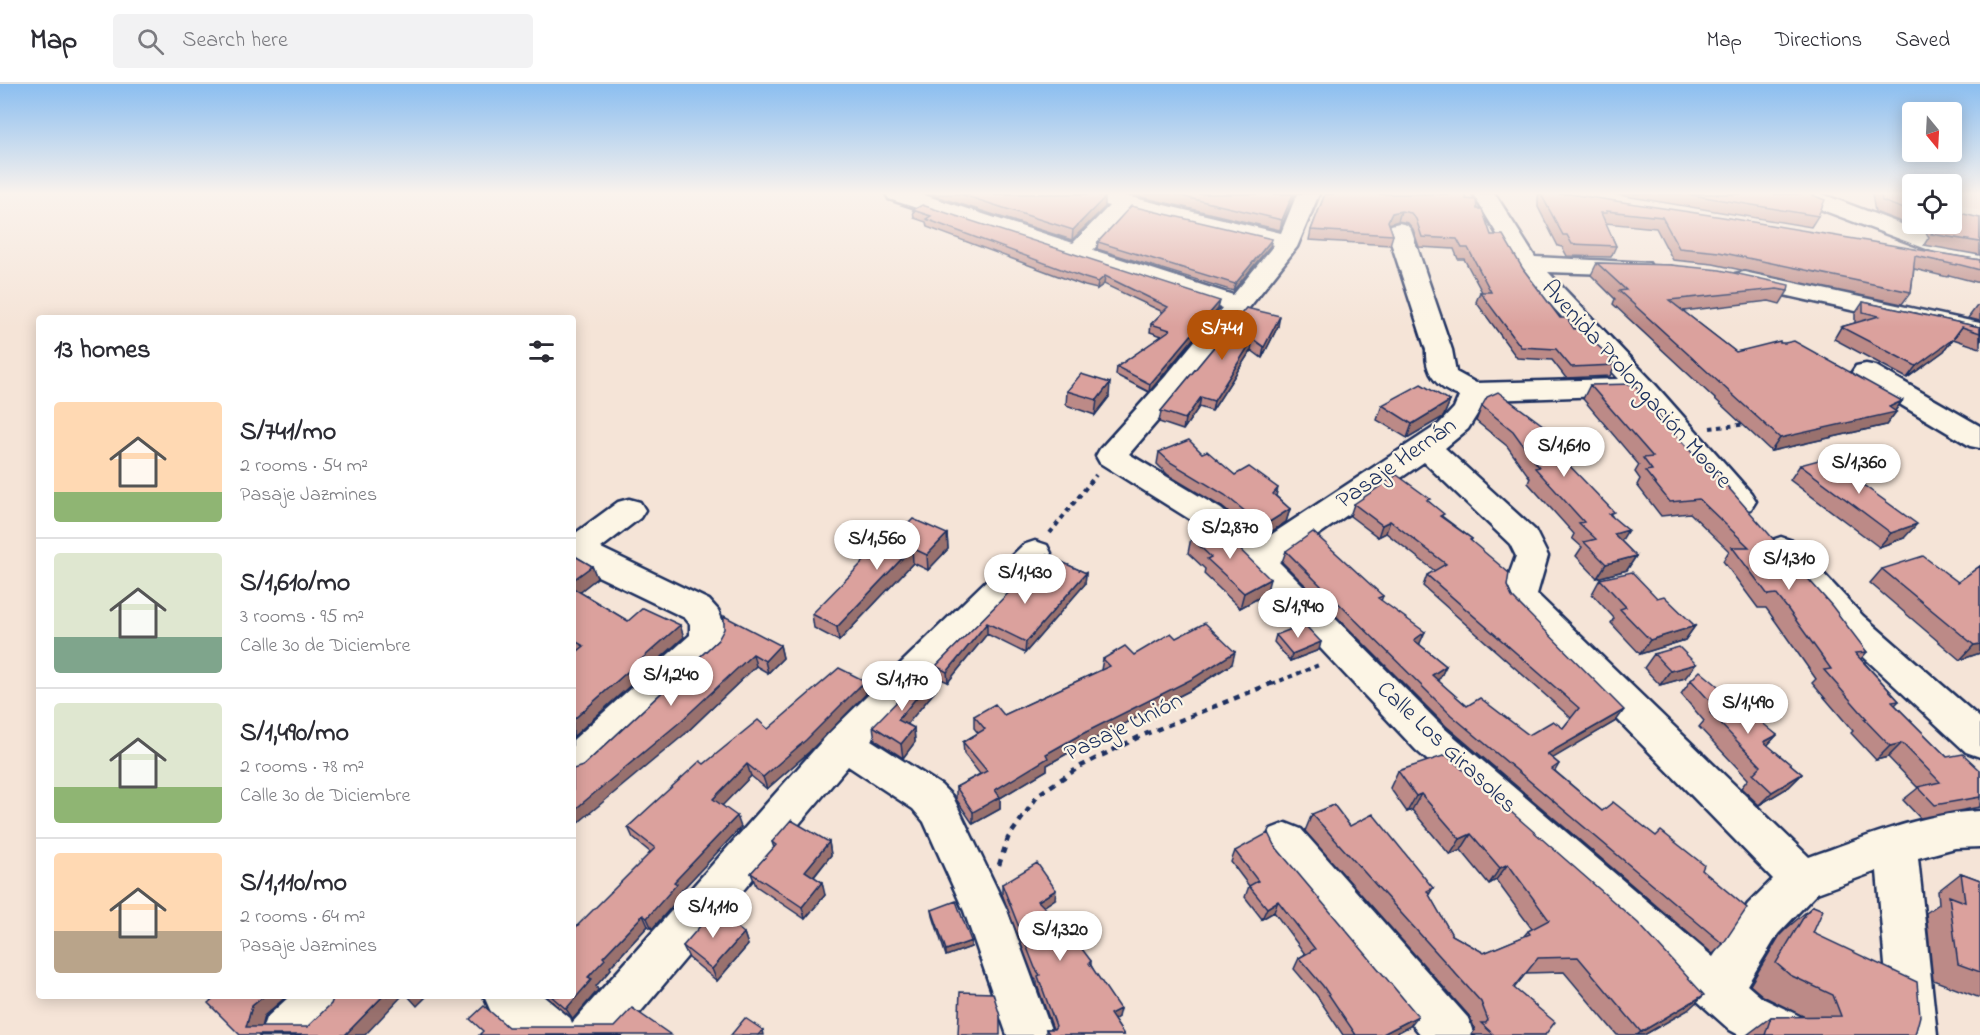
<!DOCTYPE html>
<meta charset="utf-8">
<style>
body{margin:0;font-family:"Indie Flower",sans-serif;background:#f2f2f3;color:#2b2b33;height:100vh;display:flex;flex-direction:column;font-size:22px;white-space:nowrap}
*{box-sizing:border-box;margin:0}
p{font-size:20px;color:#7c7c81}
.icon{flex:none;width:33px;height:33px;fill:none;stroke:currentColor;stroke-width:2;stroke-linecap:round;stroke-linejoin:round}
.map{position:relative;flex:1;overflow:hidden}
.drawer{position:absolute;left:36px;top:231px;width:540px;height:684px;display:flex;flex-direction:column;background:#fff;border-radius:6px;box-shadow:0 3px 15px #0003}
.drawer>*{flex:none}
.needle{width:39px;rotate:162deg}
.controls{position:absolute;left:1902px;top:18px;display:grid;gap:12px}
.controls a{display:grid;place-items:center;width:60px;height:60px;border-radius:6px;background:#fff;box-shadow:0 3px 15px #0003;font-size:30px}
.price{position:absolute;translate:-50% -51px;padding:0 14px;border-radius:21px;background:#fff;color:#222;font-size:20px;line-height:39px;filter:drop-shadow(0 2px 3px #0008)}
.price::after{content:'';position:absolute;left:50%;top:36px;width:18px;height:14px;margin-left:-9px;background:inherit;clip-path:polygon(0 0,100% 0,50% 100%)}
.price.selected{background:#b45309;color:#fff}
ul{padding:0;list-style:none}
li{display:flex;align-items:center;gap:18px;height:150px;padding:0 18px}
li+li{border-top:2px solid #e1e1e2}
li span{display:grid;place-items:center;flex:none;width:168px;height:120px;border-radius:6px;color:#555}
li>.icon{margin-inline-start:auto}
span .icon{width:72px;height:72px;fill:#fffc;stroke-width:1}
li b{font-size:26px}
h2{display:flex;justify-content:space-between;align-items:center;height:72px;padding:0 18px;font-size:26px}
header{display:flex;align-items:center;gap:36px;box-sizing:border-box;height:84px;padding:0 30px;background:#fff;border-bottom:2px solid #e1e1e2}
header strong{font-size:28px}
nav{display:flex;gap:33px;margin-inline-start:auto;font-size:21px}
.search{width:420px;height:54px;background:#f2f2f3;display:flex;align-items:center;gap:15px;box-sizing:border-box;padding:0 21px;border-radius:6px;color:#7c7c81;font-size:22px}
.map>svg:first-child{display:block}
.built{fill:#edd0c6}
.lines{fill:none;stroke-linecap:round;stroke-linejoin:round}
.minor-casing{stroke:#1b2f5e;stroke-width:5}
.path-far1{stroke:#1b2f5e;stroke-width:4;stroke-dasharray:4.5 4.5;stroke-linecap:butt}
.path{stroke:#1b2f5e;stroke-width:4.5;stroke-dasharray:6 6;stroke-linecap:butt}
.minor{fill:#fcf5e5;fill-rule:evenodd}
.wall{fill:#bc8a87;stroke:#1b2f5e;stroke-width:1.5}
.shaded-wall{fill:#99716e;stroke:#1b2f5e;stroke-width:1.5}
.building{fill:#dba19d;stroke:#1b2f5e;stroke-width:1.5}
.labels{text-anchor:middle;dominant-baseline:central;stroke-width:4.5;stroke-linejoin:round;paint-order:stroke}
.street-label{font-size:24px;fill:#1b2f5e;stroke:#fcf5e5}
</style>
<header>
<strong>Map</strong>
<div class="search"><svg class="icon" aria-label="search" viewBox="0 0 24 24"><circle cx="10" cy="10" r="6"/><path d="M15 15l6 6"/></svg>Search here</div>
<nav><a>Map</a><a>Directions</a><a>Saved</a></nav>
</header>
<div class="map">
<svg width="1980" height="951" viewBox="0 0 1980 951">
<rect width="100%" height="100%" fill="#f5e4d7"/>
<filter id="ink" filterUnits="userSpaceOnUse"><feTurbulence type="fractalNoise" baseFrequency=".0167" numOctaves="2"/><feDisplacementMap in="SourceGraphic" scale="12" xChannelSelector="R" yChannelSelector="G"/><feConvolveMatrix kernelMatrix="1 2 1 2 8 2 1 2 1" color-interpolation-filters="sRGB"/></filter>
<g filter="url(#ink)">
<path class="built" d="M1952,110H1980V127L1952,118Z"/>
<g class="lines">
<defs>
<path id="minor" d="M886,110H921L1073,159L1109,122L1080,115L1077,110H1118L1281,149L1297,110H1319L1297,163L1185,305L1129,370L1221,425L1260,458L1439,340L1454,324L1459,312C1437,304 1425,290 1426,266L1387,146L1391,141L1399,139L1407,141L1411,146L1452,266L1456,288L1476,299L1619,295L1518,185L1473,110H1495L1535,173L1649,179L1652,184L1649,189L1640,191L1548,188L1651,296L1751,409L1756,417L1751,425L1740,428L1729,425L1634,311L1486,316L1468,345L1445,364L1535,446L1548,472L1537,510L1809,773C1864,754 1921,729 1980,727V763L1955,764L1918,774L1937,951H1891L1877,787L1817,809L1778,850L1747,901L1762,914L1804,934L1810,951H1739L1730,946L1416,666L1234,472L1199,441L1100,379L1096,372L1100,365L1165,293L1222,224L889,115ZM1129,127L1274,161L1233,211L1093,166ZM1424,378L1510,460L1516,472L1503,508V514L1508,523L1773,795L1748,820L1713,873L1444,644L1279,478Z
M1790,110H1822L1980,170V185L1793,115Z
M1744,188L1980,239V255L1735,200L1732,195L1735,190Z
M1866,280L1876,282L1980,342V364L1970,362L1856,294L1852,288L1856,282Z
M629,415L640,418L645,426L640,434L601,464L709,516L718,526L725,543V557L720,567L587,692L573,697V656L690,551V540L685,534L573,480V451L618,418Z
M1781,453L1793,457L1863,532L1980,634V673L1966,668L1839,550L1769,473L1765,465L1769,457Z
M1035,457L1047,461L1051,469L1047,477L871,656L941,701L953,713L1007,826L1053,951H1007L964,827L924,738L913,725L848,682L621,951H517L491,928L484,912H543L570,934L572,939L830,648L1023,461Z
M1286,739L1301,745L1468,934L1474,951H1421L1271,771L1265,758L1271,745Z
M290,912H347L340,928L317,951H260L266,934Z"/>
</defs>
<use href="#minor" class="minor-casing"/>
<path class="path-far1" d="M1710,344L1748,340
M1050,449L1096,391
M1272,600L1319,581"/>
<path class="path" d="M999,781L1008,754L1039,710L1081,682L1141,652L1275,598"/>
<use href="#minor" class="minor"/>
</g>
<path class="wall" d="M929,110H1093L1105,123L1072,156Z
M1129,110H1295L1280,146Z
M1325,110L1466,115L1477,125L1491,151L1523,185L1560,234L1574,245L1615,281L1610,292L1566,294L1552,276L1517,274L1476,218L1480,208H1482L1464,175H1458L1454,165L1419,163L1413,145L1408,139L1398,137L1389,140L1393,151L1390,161L1309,156L1311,146Z
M1539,110H1569L1980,176V199L1949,191L1947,193L1914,185L1911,208L1902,220L1713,180L1673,176L1656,144L1606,139L1616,162L1611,173L1567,172L1562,163L1558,162L1538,123V113Z
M1613,110H1810L1818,132L1811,143Z
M1872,110H1912V140H1952L1980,134V171L1924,161L1929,153L1925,147L1875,128Z
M913,126L1218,225L1149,308L1116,291L1117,283L1162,252L1150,248L1151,240L1163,228L1104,200L1097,205L1085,202L927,143L926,138L914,134Z
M1098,158L1270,162L1233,207L1097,165Z
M1597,179L1671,181L1788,207L1780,220L1769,217L1683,227L1736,268L1780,259L1902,317L1895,327L1896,328L1886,341L1771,367L1613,220L1615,215L1591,191Z
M1863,218L1980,243V264L1953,255L1944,267L1907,294L1834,255L1841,243L1855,239V230Z
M1980,221V237L1968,234L1977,222Z
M1246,224L1278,242L1262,274L1251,266L1212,327L1199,323L1183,346L1159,338L1161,327Z
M1590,301L1664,338L1867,568L1861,575L1899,617L1895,621L1947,673L1980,686V723L1920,734L1903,716L1918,704L1888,673L1876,676L1851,649L1853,647L1812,599L1816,595L1776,538L1766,524H1758L1723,477L1729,467L1690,429L1661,432L1637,401L1640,395L1635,388L1639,381L1583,315Z
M1067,307L1109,313L1095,331L1066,321Z
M1450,317L1444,331L1443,333L1407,354L1377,336L1382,321Z
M1482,322L1573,373L1569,382L1612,432L1621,457L1636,472L1627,486L1597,494L1576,472L1582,463L1572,454L1574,450L1528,399L1530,394L1507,362L1476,337Z
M1159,368L1202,369L1235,391L1278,404L1276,412L1290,425L1286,438L1260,455L1222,423L1168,391L1157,380Z
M1800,381L1904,454L1879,463L1790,396Z
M1429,418L1443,433L1472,455L1471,457L1507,502L1512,513L1616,637L1552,674L1559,680L1555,687L1602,727L1656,752L1702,786L1723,860L1713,870L1446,642L1282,478L1286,467L1383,512L1381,517L1420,559L1419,560L1446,582L1440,594L1437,596L1467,622L1529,651L1563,644L1571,634L1423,502L1427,491L1435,487L1386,449L1378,453L1350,432L1354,420Z
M947,450L948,465L928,486L913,479L839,557L814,544L812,530L871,477Z
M1191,454L1266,510L1240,524L1204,490L1205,485L1188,469Z
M573,471L592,482L597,494L579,508L628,537L684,553L577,568L573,565Z
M1046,471L1086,489L1085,500L1025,569L987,550L948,598L936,593V582Z
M1980,482V569L1960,576L1870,499L1882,485L1958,498Z
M1600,495L1695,542L1685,556L1640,570L1611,539L1614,534L1592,510Z
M1276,551L1319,566L1290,577L1274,558Z
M1176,554L1232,580L1189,607L1077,664L1047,681V686L1000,714V725L973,740L956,715V703L980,690L964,670L963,658L978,649L974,644V632L1004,631L1101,586L1103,575L1134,571Z
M718,556L780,561L783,574L768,589L756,582L685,650L583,682Z
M1654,570L1685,594L1660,601L1644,584Z
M935,591L936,606L907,640L914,644L915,658L903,674L875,656L873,642Z
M1691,596L1777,651L1767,661L1802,690L1789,703L1759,721L1741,704L1748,695L1699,643L1704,637L1681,610Z
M866,610L809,668L767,705L751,692L722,721L741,743L680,808L682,811L652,845L648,842L610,883L611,885L596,902L598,906L573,935L546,912H573L650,768L633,754L628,743L704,680L768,645Z
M1398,687L1688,926L1644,951H1617L1564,888L1526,889L1514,904L1545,951H1471L1475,946L1470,933L1305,747L1312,730L1350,742L1429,811L1452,851L1484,869L1523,853L1528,847L1532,845L1496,796L1489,800L1461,766L1450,771L1412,726L1407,728L1390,704Z
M772,758H829L831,771L814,793L825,811L805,835L756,802L751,789L774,764Z
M1274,761L1410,942L1393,951H1343L1317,912L1294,885L1299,874L1305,870L1274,828L1262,835L1245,813L1249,802L1231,778L1235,767Z
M1961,789L1980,796V914L1933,896L1926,829L1939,820L1938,807Z
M1002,800L1055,815L1043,823L1091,877V881L1118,933L1114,936L1124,951H1046V945H1053L1037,901V897L1034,894L1002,810Z
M1813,822V849L1915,951H1747L1771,933H1805L1763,912L1750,901L1780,851L1787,844Z
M932,826L971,857V863L946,872L933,832Z
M744,849L748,861L717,897L689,874L683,862Z"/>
<path class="shaded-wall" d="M1293,110H1295L1280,146L1282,136Z
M1105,113V123L1072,156L1073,146Z
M1401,127L1398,137L1389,140L1388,137L1392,129Z
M1272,155L1270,162L1233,207L1235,200Z
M1105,192L1104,200L1097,205L1098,198Z
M1220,217L1218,225L1149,308L1150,300Z
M1280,232L1278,242L1262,274L1264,263Z
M1962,243L1944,267L1907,294L1916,282Z
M1253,255L1251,266L1212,327L1214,317Z
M1110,299L1109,313L1095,331L1097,316Z
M1201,313L1199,323L1183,346L1185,335Z
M1450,317L1444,331L1443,333L1407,354L1412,340Z
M1902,317L1894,328H1896L1886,341L1771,367L1780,354L1889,323Z
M1573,373L1566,388L1565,377Z
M1290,425L1286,438L1260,455L1263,442Z
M1390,437L1386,449L1378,453L1382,441Z
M1917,440L1904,454L1879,463L1891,449Z
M1628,446L1619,461L1614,450Z
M947,450L948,465L928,486L927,471Z
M912,464L913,479L839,557L837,543Z
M1636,472L1627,486L1597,494L1606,480Z
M592,482L597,494L573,513V496Z
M1086,489L1085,500L1025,569L1026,558Z
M1270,495L1266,510L1240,524L1244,509Z
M987,539V550L948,598L947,588Z
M680,541L684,553L573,653V636Z
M1695,542L1685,556L1640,570L1650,556Z
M1425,548L1420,559L1409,568L1414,556Z
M1321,558L1319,566L1290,577L1292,570Z
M1980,560V569L1960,576L1974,561Z
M780,561L783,574L768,589L765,577Z
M1235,568L1232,580L1189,607L1077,664L1047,681V686L1000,714V725L973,740V728L995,706L1046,670L1078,652Z
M753,570L756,582L685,650L573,743V727Z
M1696,580L1685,594L1660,601L1670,587Z
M1446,582L1440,594L1427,603L1432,591Z
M935,591L936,606L899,650L898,636Z
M865,597L866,610L809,668L767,705L763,693Z
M1624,626L1616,637L1540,682L1547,670Z
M914,644L915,658L903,674L901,660Z
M1777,651L1764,665V658Z
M1902,659L1888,673L1876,676L1890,662Z
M747,680L751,692L717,727L713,715Z
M1802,690L1789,703L1759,721L1772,708Z
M1421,710L1412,726L1407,728L1416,712Z
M737,732L741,743L680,808L682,811L652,845L647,834L674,798Z
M1471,750L1461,766L1450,771L1460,755Z
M829,758L831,771L808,800L805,787Z
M1508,780L1496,796L1489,800L1500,784Z
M822,798L825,811L805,835L802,823Z
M1433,804L1424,819L1427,807Z
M1056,806L1055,815L1037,827L1038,817Z
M1278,817L1274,828L1262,835L1267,824Z
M643,831L648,842L610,883L611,885L596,902L598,906L573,935L566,925L603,873Z
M744,849L748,861L717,897L712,885Z
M971,857V863L946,872V866Z
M1704,911L1688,926L1644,951H1637L1641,948Z
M264,912H287L264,932L259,951L246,943L252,922Z
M383,912H402L365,951H345Z
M408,912H427L417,922Z
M1120,925L1118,933L1109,939L1110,930Z
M1418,932L1410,942L1393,951H1381Z
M763,946L764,951H758Z"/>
<path class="building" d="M960,110H1093L1105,113L1073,146Z
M1172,110H1293L1282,136Z
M1325,110H1465L1466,115L1476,116L1477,125H1482L1491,151H1503L1523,185L1560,234H1567L1574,245L1578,244L1606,269L1615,281L1571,283L1556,265L1521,263L1480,208H1491L1468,164H1462L1457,155L1422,153L1416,135L1411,129L1401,127L1392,129L1388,137L1393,151L1311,146Z
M1542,110H1569L1723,133L1980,176V186L1957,180L1956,181L1915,172L1911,208L1719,168L1679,164L1662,133L1606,127L1607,129H1601L1616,162L1572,160L1567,151H1563L1542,112Z
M1686,110H1810L1825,116L1818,132Z
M1881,110H1912V128L1882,117Z
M922,121L1220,217L1150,300L1117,283L1170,246L1151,240L1168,223L1105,192L1098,198L1085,194L926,135L931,132L913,126Z
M1131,122L1272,155L1235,200L1098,158Z
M1952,127L1980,134V158L1931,150L1938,143L1936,140H1952Z
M1597,179L1671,181L1720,186L1789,201L1788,207L1777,205L1669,216L1736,268L1780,257V259H1785L1794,257L1902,317L1889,323L1896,328L1780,354L1619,207L1626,206Z
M1863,218L1980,243V249L1962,243L1953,255L1916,282L1841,243L1879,232L1863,228Z
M1246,224L1280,232L1264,263L1253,255L1214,317L1201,313L1185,335L1161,327Z
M1081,290L1110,299L1097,316L1067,307Z
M1421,300L1450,317L1412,340L1382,321Z
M1634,300L1664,338L1694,371L1699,370L1832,522L1867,568L1855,569L1899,617L1892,618L1947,673L1963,670L1980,686V713L1935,721L1918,703L1940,698L1902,659L1890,662L1864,635H1867L1824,586L1831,585L1787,524L1776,510L1768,511L1732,463H1749L1699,415L1670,418L1645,387L1652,386L1643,374L1653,373L1590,301Z
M1498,308L1551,347L1573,373L1565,377L1614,428L1609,430L1628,446L1614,450L1636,472L1606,480L1584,458L1596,455L1579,439L1584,438L1535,384L1539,383L1513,347L1482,322L1487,313Z
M1189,356L1202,369L1207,367L1235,391L1249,383L1278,404L1273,410L1290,425L1263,442L1225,411L1170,378L1159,368Z
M1826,374L1917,440L1891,449L1800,381Z
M1397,391L1430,415L1427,416L1444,430L1440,432L1472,455L1470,456L1509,489L1507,502L1512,513L1624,626L1547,670L1559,680L1552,685L1602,727L1613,718L1656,752L1661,747L1704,781L1702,786L1747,824L1723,860L1451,631L1286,467L1313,448L1383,512L1378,514L1425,548L1414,556L1446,582L1432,591L1467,622L1480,614L1529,651L1553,637L1563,644L1579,624L1427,491L1446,480L1390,437L1382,441L1354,420Z
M913,435L947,450L927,471L912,464L837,543L812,530L866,475L871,477Z
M1216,442L1270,495L1244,509L1207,475L1211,473L1191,454Z
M573,471L592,482L573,496Z
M1046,471L1086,489L1026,558L987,539L947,588L936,582Z
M1923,472L1958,498L1980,482V560L1974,561L1882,485Z
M1632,488L1657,514L1664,512L1695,542L1650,556L1620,525L1626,523L1600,495Z
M573,504L628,537L643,524L680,541L573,636V571L584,562L573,556Z
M724,532L780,561L765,577L753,570L680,638L573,727V685L583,682L718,556L724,545Z
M1205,539L1235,568L1192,595L1078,652L1046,670L1048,674L995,706L1000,713L973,728L956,703L987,687L963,658L985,645L974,632L995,620L1004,631L1110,582L1103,575L1125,562L1134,571L1171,549L1176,554Z
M1304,540L1321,558L1292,570L1276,551Z
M1679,563L1696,580L1670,587L1654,570Z
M839,584L865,597L806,656L763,693L747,680L713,715L737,732L674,798L677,800L647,834L643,831L603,873L605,875L588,893L592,895L566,925L551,912H573V846L655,764L628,743L700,677L704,680L758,636L768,645Z
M927,587L935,591L898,636L914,644L901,660L873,642Z
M1700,587L1777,651L1764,658L1802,690L1772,708L1753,690L1761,682L1710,629L1717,625L1691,596Z
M1446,671L1638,839L1704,911L1641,948L1578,873L1538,874L1514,904L1555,938L1545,951H1494L1481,939H1486L1488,936L1481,918L1312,730L1334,721L1350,742L1373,730L1433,804L1427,807L1452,851L1484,869L1530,850L1528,847L1549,836L1508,780L1500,784L1471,750L1460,755L1421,710L1416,712L1398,687Z
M791,736L829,758L805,787L822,798L802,823L751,789L776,761L772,758Z
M1268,749L1274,761L1418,932L1381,951H1356L1323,902L1299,874L1315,865L1278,817L1267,824L1249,802L1258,797L1235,767Z
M1037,779L1056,806L1038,817L1070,849L1091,877L1089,879L1120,925L1110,930L1124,951H1050L1046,945H1054L1056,942L1038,892L1040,891L1035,884L1002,800Z
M1961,789L1980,796V888L1958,880L1949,812L1965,818Z
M956,817L971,857L946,866L932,826Z
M1813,822L1823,826L1813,849L1917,898L1920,932L1915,951H1765L1771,933L1841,932L1833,911L1790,891L1776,879L1806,829Z
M714,826L744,849L712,885L683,862Z
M960,908L993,909L1000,932V951H958Z
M216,912H264L252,922L246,943H307L331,920L334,912H383L345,951H240L208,919Z
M484,922L508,943H614L632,924L671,951H479L483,947L470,935Z
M745,934L763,946L758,951H731Z"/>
</g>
<linearGradient id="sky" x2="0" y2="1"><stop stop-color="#8bbef0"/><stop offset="0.45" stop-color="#faf3ed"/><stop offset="1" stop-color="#faf3ed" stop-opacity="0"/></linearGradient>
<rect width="1980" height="243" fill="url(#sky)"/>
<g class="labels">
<g class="street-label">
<text transform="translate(1636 301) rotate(48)">Avenida Prolongación Moore</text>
<text transform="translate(1397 380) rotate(-35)">Pasaje Hernán</text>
<text transform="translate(1124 644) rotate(-26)">Pasaje Unión</text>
<text transform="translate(1446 664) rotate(43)">Calle Los Girasoles</text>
</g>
</g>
</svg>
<div class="controls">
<a><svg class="needle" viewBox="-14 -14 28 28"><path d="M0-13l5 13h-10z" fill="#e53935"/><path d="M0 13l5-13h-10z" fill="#7c7c81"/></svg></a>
<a><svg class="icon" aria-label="locate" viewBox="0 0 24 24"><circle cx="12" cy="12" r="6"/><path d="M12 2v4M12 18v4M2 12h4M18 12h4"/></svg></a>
</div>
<b class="price selected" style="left:1222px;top:277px">S/741</b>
<b class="price" style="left:1564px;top:394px">S/1,610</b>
<b class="price" style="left:1859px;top:411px">S/1,360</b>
<b class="price" style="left:1230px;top:476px">S/2,870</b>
<b class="price" style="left:877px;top:487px">S/1,560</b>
<b class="price" style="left:1789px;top:507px">S/1,310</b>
<b class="price" style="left:1025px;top:521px">S/1,430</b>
<b class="price" style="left:1298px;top:555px">S/1,940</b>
<b class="price" style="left:671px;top:623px">S/1,240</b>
<b class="price" style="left:902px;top:628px">S/1,170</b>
<b class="price" style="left:1748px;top:651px">S/1,490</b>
<b class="price" style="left:713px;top:855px">S/1,110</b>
<b class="price" style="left:1060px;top:878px">S/1,320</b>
<section class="drawer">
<h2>13 homes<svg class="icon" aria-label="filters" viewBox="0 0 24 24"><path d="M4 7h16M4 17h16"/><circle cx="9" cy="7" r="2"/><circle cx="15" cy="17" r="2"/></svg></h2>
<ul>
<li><span style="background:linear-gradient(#ffd9b3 75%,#8fb573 0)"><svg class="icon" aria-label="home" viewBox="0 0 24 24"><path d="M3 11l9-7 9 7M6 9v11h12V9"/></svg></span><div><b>S/741/mo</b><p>2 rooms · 54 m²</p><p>Pasaje Jazmines</p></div></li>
<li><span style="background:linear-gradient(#dfe7d0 70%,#7fa58c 0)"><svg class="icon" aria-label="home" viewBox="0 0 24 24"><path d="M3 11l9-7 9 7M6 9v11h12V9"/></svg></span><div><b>S/1,610/mo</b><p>3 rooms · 95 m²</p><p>Calle 30 de Diciembre</p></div></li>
<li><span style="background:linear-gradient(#dfe7d0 70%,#8fb573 0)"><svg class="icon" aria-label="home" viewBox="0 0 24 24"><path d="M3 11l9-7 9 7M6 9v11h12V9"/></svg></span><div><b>S/1,490/mo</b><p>2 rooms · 78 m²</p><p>Calle 30 de Diciembre</p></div></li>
<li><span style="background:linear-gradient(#ffd9b3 65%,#b9a48a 0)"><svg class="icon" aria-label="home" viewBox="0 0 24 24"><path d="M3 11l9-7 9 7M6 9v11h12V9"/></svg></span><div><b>S/1,110/mo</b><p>2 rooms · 64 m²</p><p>Pasaje Jazmines</p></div></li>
</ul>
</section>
</div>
